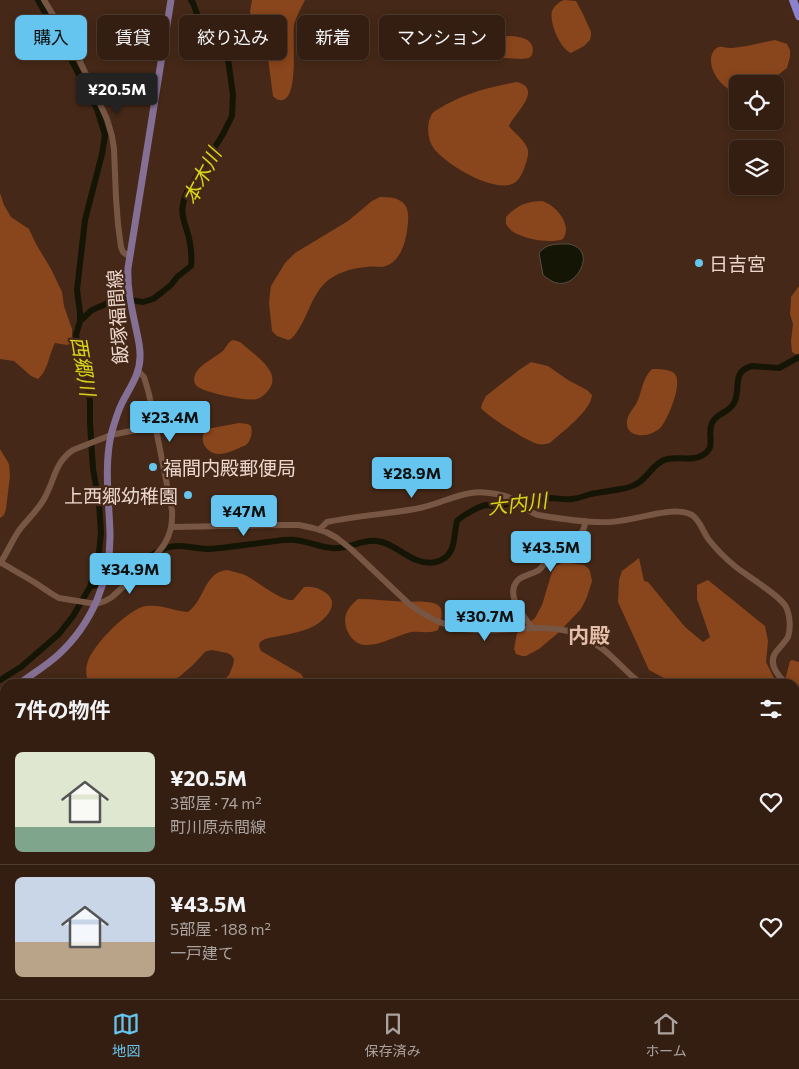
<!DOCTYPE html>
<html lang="ja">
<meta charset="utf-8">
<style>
body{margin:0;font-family:Commissioner,"Noto Sans JP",sans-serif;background:#3f2b1f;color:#f1f3f6;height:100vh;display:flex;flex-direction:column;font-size:19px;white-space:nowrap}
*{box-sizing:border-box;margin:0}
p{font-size:16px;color:#a9a29f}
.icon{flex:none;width:28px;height:28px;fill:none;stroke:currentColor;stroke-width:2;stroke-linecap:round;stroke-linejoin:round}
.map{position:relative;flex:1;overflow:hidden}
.drawer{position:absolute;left:0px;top:679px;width:800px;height:321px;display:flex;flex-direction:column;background:#341e11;border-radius:15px 15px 0 0;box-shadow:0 2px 8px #0003,0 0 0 1px #4e3c31}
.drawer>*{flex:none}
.guide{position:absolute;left:15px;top:15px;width:500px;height:45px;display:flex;gap:10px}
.tools{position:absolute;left:729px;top:75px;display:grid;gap:10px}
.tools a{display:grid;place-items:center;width:55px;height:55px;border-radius:8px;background:#341e11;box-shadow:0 2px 8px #0003,0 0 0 1px #4e3c31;font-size:25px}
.price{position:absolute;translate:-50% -42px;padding:0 11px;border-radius:5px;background:#65c5ee;color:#111;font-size:16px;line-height:32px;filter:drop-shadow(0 1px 2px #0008)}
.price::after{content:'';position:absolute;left:50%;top:30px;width:15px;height:11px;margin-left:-8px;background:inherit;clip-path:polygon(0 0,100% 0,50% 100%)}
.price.active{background:#222;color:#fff}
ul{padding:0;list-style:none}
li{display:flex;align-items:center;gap:15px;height:125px;padding:0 15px}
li+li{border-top:1px solid #4e3c31}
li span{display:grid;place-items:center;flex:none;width:140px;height:100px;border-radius:8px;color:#555}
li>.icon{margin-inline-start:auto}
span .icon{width:60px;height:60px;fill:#fffc;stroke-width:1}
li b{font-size:21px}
h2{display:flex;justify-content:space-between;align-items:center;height:60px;padding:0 15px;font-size:21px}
.tag{padding:0 18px;border-radius:8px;background:#341e11;box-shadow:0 2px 8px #0003,0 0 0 1px #4e3c31;font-size:18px;line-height:45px}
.tag.active{background:#65c5ee;color:#111}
.tab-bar{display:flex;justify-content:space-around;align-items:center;height:70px;border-top:1px solid #4e3c31;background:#341e11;font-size:14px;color:#a9a29f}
.tab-bar a{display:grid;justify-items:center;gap:2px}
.tab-bar .active{color:#65c5ee}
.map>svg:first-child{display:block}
.green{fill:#89451b}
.water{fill:#151505;stroke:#554f41}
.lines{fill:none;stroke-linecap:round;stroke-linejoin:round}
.stream{stroke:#554f41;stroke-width:1}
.river{stroke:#151505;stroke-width:6}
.secondary{stroke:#785644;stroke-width:6}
.primary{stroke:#847095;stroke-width:7}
.highway{stroke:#8c82cb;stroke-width:8}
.poi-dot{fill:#65c5ee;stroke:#452817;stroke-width:2}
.labels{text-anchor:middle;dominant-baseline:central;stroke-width:4.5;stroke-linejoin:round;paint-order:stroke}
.poi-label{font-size:19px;fill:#ead6cc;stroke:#452817;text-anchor:start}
.street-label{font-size:19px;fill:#ead6cc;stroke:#452817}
.water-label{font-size:20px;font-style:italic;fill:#d7d517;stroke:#452817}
.quarter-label{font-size:21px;font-weight:bold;fill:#e4beaa;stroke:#452817}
</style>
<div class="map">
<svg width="799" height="999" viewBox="0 0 799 999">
<rect width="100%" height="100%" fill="#452817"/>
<path class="green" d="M252,0H305C301,8 296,17 294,25C292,40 299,95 283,100C279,101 276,99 273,96L265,36L251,17L250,11Z
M564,0L576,1L583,14L591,32V35L590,40L584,46L571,53C560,49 549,22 552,11C554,6 559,2 564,0Z
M508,36C520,36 537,39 532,55L529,58L522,59L487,57L482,56L478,54V50L485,42Z
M775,40L787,44L790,50V57L787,68L783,71L767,84H738L737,93C724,89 710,74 711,58C712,54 713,50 717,48C721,45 727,49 732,48C746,47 760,43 775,40Z
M517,82C544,89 514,114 509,126C514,133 526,141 528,150C529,156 526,163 524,169C521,176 518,183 509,185C488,189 449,166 435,150C427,141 426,123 432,114C435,110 441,108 445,105C467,93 493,86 517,82Z
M0,193L4,205L11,217L29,229L36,244L51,269L62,292L64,306L72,329V341L70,344L67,345L55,343C49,354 48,371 38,379L31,376L14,361L0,359Z
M380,197C389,197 399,197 405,205C410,212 408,223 407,231C405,245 399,264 382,267C377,267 372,266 367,267C352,268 335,273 325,283C309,299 307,323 291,339L288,340L277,336L272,331L269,303L270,293L271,286L274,281L285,263L295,253L348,221L372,201Z
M542,201C556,205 573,225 563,239C551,244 526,239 515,233C511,231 508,227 506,224V217C516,206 527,201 542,201Z
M799,286V356L792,352L791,341L793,324L790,314L791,300V297Z
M233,340L240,342C249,350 261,358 268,368C272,373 274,380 271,386C268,392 263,397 257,399C249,402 198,392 195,384C191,373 202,365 210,360C214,357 219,354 223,351C227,346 228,342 233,340Z
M531,362L548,366L568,380L587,390L592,395C591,411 562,432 550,443C546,444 543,445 538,444C528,442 487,416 481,408L482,404L486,396L519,370Z
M652,369C658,369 669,369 674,373C684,381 668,419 661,427C659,430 655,431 652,433C642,438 625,435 627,421C628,414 633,409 636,404C642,393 642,378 652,369Z
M239,423L248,424L251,426C253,433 251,440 246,445C238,448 228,454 219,454C206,454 197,439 207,429Z
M0,449L9,464L10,476L6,509L4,515L0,518Z
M639,558L644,581L648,582L685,627L703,642L710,637L697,599V585L708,580L765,626L768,641L766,662L776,682L780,684H679L662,677L649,670L618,602L619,580L622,571Z
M564,562L584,565L588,568L590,571L592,581L587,597L581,609L558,633L539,649L526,656H522L516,654L514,649L517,633L535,618L542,605L552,572L556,566Z
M227,570C234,572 241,573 247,576C258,582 282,602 293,600L304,587C313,586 319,588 326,593C341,604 325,620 314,626C299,634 281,635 265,639L260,642L259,646L261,651L301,674L303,677L304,684H220L229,675L233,665L234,659L231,655L227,653L212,650L207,651L205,652L193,665L179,677L160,684H89C86,676 85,669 88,661C93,645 129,608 146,606C160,604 175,611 188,612C205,600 204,572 227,570Z
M358,599C374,599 390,601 406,602C412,602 419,601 425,602C430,602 437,603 440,607C444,613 440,624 438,630C430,634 420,631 411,632C398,635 379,646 366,645C352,645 342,627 346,614C349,607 353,603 358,599Z
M792,660L799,662V747L795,746V684H784L790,661Z
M799,773V871L796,870L795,868V833L797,826L795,820V774Z"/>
<path class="water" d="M569,244C598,250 577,288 557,283C552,282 548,279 543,275L539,253C546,243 558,244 569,244Z"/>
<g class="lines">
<path class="stream" d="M375,999L378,995"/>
<path class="river" d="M80,321L92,310L106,304L108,302L112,300L123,299L143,302L153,299L161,293L171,285L177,277L191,266C192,257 191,247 189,238C184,219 178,212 187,192L223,134L232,116L233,95L228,59L226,50L220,42L216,41L200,22L193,3L191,0
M90,587C98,583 107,583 115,579C133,570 147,554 166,548C180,543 195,549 208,549C228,548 248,544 268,542C277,541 286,539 295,540C307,541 319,547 332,548C347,550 361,539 377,541C397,543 412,567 436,562C457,557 453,536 457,521C462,516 479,506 486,505C490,505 494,506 498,506C505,505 513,502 520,501C524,500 527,502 531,502C538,502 544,499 550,498C557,498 565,500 572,499C579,498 585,496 591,494C601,492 611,491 621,489C629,488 639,484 644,478C651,471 655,464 664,460C675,455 689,462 701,456C718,448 706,436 712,423C716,413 729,413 734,403C742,389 730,372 752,366L779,368L799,357
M0,680L21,667L59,634L73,616L90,587L98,562L101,533L99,503L93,469L90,423V401L76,335L80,321V313L77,290L85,220L102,154L105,135L97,109L72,61L38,0"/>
<path class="secondary" d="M44,0L76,53L107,119L112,136L114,149L116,198L118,224L121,247L123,252L130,257
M77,379L78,378
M172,527L285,525H299L313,528L326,532L337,538L351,549L408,603C446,633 473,632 519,629C536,628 552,627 568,631C586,636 601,646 614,659C623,667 631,677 642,684
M319,530L327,522C356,516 386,514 415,509C434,506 452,496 471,493C480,491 492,493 501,495C516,497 524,511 538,515C561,519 586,523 610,522C625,521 640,517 655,514C666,512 681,509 692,515C700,520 703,532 709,540C717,550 726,559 736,567C747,576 781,596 786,607C790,615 791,629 788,637C785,642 780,647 776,652C767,664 778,676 787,684
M0,562L34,582L52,594L59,598L96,604L105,601L112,597C122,588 131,579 141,570C160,552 174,539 172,510L149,394L144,377L138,371
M0,563C8,552 12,540 20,529C28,519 38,510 44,499C55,480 54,463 73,450L111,435L156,426
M532,628C524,616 504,595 518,580C523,575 533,574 539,570C546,564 549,555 555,549C563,542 575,540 582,532C584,529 585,525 585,521
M795,688L799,690
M795,713L799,714
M0,726L5,733
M227,995V999"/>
<path class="primary" d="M19,684C32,674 46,666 58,655C92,624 111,579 110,533C109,500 104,467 111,435C114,424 117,413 122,403C130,387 141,373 140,354C140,344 137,334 135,324C131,305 127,287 128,268L171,0
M0,698L5,694"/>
<path class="highway" d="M793,0L799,16"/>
</g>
<g class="poi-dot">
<circle cx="699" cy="263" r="5"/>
<circle cx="153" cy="467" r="5"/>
<circle cx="188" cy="495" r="5"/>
</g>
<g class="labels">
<g class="poi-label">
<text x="709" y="263">日吉宮</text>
<text x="163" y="467">福間内殿郵便局</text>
<text x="178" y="495" text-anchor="end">上西郷幼稚園</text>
</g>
<g class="street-label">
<text transform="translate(117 317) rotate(-94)">飯塚福間線</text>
</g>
<g class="water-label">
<text transform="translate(201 176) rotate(-63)">本木川</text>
<text transform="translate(84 366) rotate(80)">西郷川</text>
<text transform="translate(517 503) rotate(-7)">大内川</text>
</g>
<g class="quarter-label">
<text x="589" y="634">内殿</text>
</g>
</g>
</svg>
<div class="tools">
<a><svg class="icon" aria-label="locate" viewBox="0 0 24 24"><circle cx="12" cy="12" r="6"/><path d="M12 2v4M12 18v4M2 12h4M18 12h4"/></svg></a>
<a><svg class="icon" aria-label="layers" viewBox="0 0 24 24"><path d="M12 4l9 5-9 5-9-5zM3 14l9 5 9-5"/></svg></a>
</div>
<b class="price active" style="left:117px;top:115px">¥20.5M</b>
<b class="price" style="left:170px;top:443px">¥23.4M</b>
<b class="price" style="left:412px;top:499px">¥28.9M</b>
<b class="price" style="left:244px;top:537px">¥47M</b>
<b class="price" style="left:551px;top:573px">¥43.5M</b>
<b class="price" style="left:130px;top:595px">¥34.9M</b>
<b class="price" style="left:485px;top:642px">¥30.7M</b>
<div class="guide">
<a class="tag active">購入</a>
<a class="tag">賃貸</a>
<a class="tag">絞り込み</a>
<a class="tag">新着</a>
<a class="tag">マンション</a>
</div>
<section class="drawer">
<h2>7件の物件<svg class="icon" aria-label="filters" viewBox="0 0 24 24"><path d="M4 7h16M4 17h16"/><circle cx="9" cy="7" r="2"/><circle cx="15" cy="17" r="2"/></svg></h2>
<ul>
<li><span style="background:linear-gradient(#dfe7d0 75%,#7fa58c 0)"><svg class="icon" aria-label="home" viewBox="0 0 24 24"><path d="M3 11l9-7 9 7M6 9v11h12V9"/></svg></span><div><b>¥20.5M</b><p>3部屋 · 74 m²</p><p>町川原赤間線</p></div><svg class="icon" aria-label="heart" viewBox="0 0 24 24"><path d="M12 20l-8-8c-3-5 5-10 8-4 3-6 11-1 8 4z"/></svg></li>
<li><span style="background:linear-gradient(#c9d6e8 65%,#b9a48a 0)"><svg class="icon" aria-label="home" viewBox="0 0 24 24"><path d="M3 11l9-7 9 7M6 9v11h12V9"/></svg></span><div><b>¥43.5M</b><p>5部屋 · 188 m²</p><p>一戸建て</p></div><svg class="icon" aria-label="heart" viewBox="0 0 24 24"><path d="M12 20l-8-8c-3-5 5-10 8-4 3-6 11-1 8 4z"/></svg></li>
</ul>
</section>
</div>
<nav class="tab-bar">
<a class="active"><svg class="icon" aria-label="map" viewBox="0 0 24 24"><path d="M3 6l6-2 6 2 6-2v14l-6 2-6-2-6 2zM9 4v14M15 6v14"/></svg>地図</a>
<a><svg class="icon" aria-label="saved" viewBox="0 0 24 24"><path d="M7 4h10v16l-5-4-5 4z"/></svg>保存済み</a>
<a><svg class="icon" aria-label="home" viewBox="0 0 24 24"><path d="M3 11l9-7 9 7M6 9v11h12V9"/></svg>ホーム</a>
</nav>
